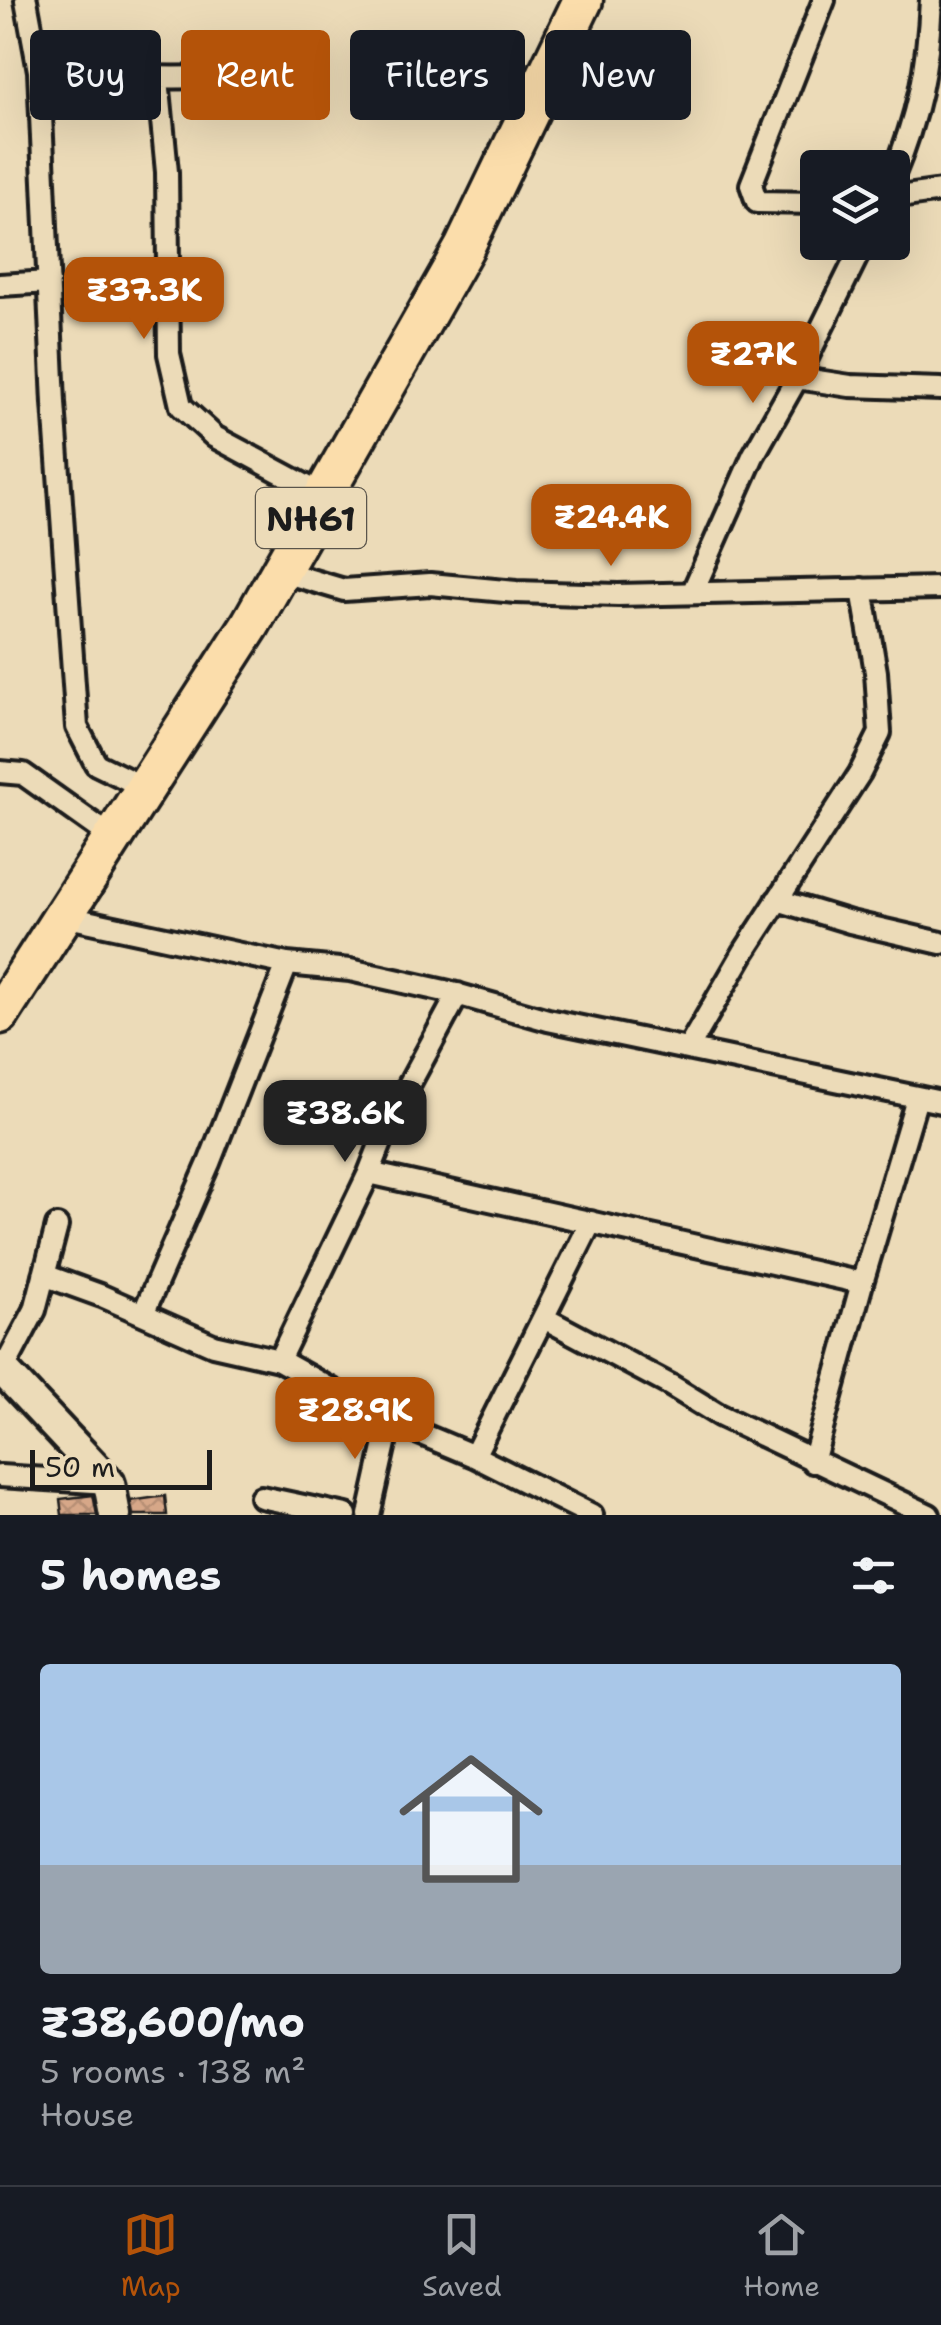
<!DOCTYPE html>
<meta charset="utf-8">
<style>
body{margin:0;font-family:"Shantell Sans",sans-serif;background:#242831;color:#f1f3f6;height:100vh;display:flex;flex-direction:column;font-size:38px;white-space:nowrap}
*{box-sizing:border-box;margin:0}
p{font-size:32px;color:#9ea1a6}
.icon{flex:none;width:55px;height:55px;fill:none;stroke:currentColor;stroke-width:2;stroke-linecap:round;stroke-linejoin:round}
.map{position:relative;height:1515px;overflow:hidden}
.details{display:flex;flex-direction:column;background:#171b24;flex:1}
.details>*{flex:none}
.top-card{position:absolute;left:30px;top:30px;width:882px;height:90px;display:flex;gap:20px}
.fabs{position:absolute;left:800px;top:150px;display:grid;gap:20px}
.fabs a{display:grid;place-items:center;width:110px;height:110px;border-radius:10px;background:#171b24;box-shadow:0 10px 40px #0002;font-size:50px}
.scale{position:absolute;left:30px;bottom:25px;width:182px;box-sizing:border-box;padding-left:10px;border:5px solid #1c1c1c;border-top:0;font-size:28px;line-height:35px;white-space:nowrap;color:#1c1c1c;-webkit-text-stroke:8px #ecdbb8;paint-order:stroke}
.price{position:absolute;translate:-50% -85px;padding:0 22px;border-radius:20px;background:#b45309;color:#fff;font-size:32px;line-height:65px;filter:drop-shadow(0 2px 5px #0008)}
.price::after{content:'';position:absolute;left:50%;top:60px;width:30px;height:22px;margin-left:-15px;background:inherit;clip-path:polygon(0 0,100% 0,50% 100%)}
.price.selected{background:#222;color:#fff}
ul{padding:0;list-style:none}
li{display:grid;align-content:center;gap:20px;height:530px;padding:0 40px}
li+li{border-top:2px solid #363941}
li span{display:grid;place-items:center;height:310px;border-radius:10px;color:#555}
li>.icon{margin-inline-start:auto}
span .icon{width:180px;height:180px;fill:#fffc;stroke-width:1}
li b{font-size:42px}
h2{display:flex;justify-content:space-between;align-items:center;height:120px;padding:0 40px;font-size:42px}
.pill{padding:0 35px;border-radius:10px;background:#171b24;box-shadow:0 10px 40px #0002;font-size:35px;line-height:90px}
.pill.selected{background:#b45309;color:#fff}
.tab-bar{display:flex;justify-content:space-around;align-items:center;height:140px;border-top:2px solid #363941;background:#171b24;font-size:28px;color:#9ea1a6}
.tab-bar a{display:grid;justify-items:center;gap:5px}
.tab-bar .selected{color:#b45309}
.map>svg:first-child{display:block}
.building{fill:url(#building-cross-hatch);stroke:#1c1c1c;stroke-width:2.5}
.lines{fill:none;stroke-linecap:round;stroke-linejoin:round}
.street-casing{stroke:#1c1c1c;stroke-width:28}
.secondary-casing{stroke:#1c1c1c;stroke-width:38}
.highway-casing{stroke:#1c1c1c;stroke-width:45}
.street{stroke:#ecdbb8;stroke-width:20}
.secondary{stroke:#ecdbb8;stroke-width:30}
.highway{stroke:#fbddab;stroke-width:38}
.labels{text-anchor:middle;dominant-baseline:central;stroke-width:8;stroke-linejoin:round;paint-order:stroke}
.shield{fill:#ecdbb8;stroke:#5a554b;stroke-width:2.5}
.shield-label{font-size:35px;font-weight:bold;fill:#1c1c1c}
</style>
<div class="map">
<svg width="941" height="1515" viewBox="0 0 941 1515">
<defs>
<pattern id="building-cross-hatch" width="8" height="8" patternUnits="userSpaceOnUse" patternTransform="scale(2.5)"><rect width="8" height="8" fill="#d6a788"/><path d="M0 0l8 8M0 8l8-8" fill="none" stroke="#b78f75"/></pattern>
</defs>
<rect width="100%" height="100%" fill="#ecdbb8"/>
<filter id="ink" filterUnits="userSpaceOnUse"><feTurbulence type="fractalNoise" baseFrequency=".01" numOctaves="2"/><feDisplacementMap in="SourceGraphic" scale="20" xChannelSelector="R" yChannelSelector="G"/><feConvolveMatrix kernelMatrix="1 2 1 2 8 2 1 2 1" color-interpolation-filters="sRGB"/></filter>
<g filter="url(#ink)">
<path class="building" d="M102,1494L104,1515H62L60,1499Z
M165,1496L167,1515H132L130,1501Z"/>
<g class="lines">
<defs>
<path id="street" d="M26,0L39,71L54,403L77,727L96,764L145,788
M39,71C116,79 191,79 268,75
M158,79L167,172L169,354L181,406L215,437L323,495
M892,179C918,116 928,67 931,0
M892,198L941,191
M818,203L757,202L751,185L824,0
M0,285L49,282
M797,378L850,386L941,389
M280,571L344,590L430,584L516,592L618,595L941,588
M693,591L753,456L797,378L864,242
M0,772L23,774L113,838
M777,900L850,922L941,943
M63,916L287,964L350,970L449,992L548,1020L941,1102
M688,1049L744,952L860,773L880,733L876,672L862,589
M369,1173L862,1283
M44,1275L102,1296L213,1345L279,1360L381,1417L474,1456L592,1515
M143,1314L209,1163L287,964
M544,1318L670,1385L719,1415L929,1515
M279,1360L369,1173L390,1120L458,994
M0,1376L35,1310L57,1226
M474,1456L591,1222
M813,1462L862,1283L917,1098
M0,1476L109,1483
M261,1497L346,1515
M369,1515L390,1421"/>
<path id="secondary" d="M0,1367L109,1483L115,1515"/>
<path id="highway" d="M0,1014L250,625L464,248L583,0"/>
</defs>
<use href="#street" class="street-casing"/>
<use href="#secondary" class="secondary-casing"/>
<use href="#highway" class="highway-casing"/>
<use href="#street" class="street"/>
<use href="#secondary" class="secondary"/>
<use href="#highway" class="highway"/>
</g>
</g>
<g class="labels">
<rect class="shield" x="256" y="488" width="110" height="60" rx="8"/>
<g class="shield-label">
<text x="311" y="518">NH61</text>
</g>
</g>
</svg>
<div class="fabs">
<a><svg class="icon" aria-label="layers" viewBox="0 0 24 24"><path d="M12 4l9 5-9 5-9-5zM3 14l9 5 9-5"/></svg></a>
</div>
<div class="scale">50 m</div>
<b class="price" style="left:144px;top:342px">₹37.3K</b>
<b class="price" style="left:753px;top:406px">₹27K</b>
<b class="price" style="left:611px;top:569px">₹24.4K</b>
<b class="price selected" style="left:345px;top:1165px">₹38.6K</b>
<b class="price" style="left:355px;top:1462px">₹28.9K</b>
<div class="top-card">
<a class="pill">Buy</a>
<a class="pill selected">Rent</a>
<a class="pill">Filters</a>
<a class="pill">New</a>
</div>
</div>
<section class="details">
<h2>5 homes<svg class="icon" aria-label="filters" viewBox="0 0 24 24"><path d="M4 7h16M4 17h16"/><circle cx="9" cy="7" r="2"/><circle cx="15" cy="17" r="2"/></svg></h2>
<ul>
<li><span style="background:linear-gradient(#a9c7e8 65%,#9aa5b1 0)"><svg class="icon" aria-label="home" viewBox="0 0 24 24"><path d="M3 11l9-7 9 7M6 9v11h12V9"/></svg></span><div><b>₹38,600/mo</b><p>5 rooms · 138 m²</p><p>House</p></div></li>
</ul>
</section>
<nav class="tab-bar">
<a class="selected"><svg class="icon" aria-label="map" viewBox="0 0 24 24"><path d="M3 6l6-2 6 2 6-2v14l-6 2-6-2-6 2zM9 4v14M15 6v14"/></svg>Map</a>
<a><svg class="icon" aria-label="saved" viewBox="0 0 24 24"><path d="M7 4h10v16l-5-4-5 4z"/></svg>Saved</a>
<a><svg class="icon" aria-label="home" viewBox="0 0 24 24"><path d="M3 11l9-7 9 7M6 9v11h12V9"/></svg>Home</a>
</nav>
